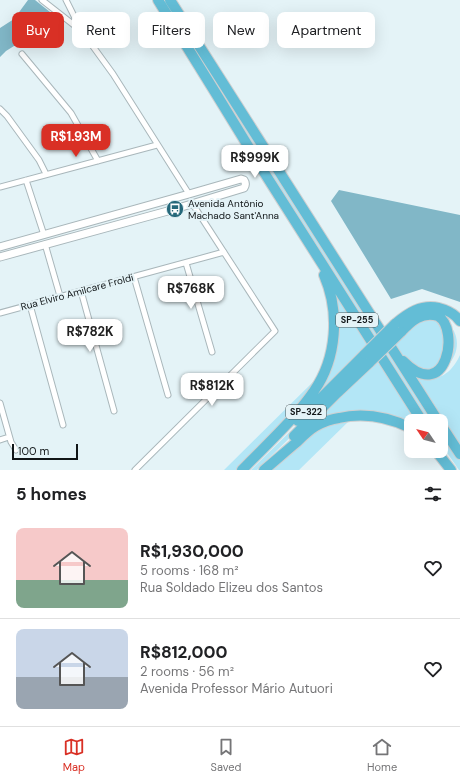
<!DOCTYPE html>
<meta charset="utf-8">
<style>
body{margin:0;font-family:"DM Sans",sans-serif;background:#f6f6f6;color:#202124;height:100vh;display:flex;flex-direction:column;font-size:15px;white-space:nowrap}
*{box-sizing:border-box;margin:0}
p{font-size:13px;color:#757577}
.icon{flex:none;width:22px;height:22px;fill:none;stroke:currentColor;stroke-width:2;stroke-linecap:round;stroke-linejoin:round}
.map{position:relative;height:470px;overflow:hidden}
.panel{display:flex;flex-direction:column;background:#fff;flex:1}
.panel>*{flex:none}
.banner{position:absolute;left:12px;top:12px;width:436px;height:36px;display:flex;gap:8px}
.needle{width:26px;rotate:305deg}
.controls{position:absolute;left:404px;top:414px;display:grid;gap:8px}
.controls a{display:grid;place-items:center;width:44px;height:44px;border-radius:8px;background:#fff;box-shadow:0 4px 16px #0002;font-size:20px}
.scale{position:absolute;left:12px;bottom:10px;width:66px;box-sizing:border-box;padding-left:4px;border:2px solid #111618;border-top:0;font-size:11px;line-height:14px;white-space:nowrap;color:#111618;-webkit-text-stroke:3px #e4f3f7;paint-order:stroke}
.price{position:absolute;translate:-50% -34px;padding:0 9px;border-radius:8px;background:#fff;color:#222;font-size:13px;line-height:26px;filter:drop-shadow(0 1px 2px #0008)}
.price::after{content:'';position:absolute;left:50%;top:24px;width:12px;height:9px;margin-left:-6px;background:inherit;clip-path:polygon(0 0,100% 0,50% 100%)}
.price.current{background:#d93025;color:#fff}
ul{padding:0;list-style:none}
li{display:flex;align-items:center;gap:12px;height:100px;padding:0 16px}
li+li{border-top:1px solid #e0e0e0}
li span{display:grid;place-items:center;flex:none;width:112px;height:80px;border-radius:8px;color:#555}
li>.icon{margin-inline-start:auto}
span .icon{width:48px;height:48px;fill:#fffc;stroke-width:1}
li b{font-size:17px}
h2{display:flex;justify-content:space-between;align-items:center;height:48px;padding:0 16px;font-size:17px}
.tag{padding:0 14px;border-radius:8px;background:#fff;box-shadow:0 4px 16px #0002;font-size:14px;line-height:36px}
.tag.current{background:#d93025;color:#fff}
.dock{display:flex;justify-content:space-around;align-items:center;height:56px;border-top:1px solid #e0e0e0;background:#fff;font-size:11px;color:#757577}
.dock a{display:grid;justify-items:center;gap:2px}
.dock .current{color:#d93025}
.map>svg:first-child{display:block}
.green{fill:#b3e6f6}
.forest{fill:#81b7c7}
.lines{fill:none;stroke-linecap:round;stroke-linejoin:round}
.minor-casing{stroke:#a9b7bb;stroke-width:7}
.tertiary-casing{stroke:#a9b7bb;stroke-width:9}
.motorway-casing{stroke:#cfd0d1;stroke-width:12}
.minor{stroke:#fff;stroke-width:5}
.tertiary{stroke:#fff;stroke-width:7}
.motorway{stroke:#63bdd6;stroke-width:10}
.motorway-bridge-casing{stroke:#cfd0d1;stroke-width:12;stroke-linecap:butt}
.motorway-bridge{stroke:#63bdd6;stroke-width:10}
.labels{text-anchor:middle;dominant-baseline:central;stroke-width:4;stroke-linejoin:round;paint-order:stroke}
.shield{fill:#e4f3f7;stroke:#50585b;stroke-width:1}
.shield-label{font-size:9px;font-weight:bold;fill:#111618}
.poi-label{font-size:10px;fill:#111618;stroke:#e4f3f7;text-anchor:start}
.street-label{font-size:10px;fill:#111618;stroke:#e4f3f7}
</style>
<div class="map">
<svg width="460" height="470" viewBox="0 0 460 470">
<rect width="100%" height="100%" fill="#e4f3f7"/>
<path class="green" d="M160,0H166L380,334L374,340Z
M329,282L363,337L368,346L298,415L331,360Z
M427,318C433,319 440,319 445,322C448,323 450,326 452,328C460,339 458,355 448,365C444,369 438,371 432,373L408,364L394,343L408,328Z
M389,348L436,421H426L382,354Z
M460,355V447L413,373C419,375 426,377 432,378C446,378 455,366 460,355Z
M376,361L383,368L418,421H411V426L357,413L299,437Z
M317,378L310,393L238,470H224Z
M320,402L323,405L257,470H251Z
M350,420L299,470H268L320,426Z
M441,429L460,457V470H459L441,444Z"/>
<path class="forest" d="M28,0H35L60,20L43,35L28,46H14L6,51L0,57V28L14,19Z
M339,190L460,215V302L422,289L391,299L331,201Z"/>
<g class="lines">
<defs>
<path id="minor" d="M42,0L79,29
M66,0L81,30L113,74L189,194
M22,54L71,113L98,161
M0,109L7,116L39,160L46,174
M26,180L44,235
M0,187L157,145
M45,244L60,296
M186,263L212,352
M134,277L168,395
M81,291L114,411
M30,305L63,425
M0,313L224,252
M0,403L11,442L16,450
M0,440L9,437
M135,470L275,331L192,203"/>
<path id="tertiary" d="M0,247L189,194L241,179L244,180C246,183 246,185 244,188L175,209L0,257"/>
<path id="motorway" d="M158,0L215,92L267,177L422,421
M170,0L438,421
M395,324C408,313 421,304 439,308C447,310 455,314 460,321
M401,332C411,321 422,311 438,316C460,329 447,405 403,361
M298,421L365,354
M441,425L460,454
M294,436L337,393L370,362
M436,451L451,470
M242,470C266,445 294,420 314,391C337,358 340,312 324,275
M264,470C275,461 286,451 297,442C303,436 309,430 316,426C323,422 331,419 339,418C365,412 388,417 411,428"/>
</defs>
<use href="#minor" class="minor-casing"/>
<use href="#tertiary" class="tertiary-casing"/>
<use href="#motorway" class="motorway-casing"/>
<use href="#minor" class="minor"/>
<use href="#tertiary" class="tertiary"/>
<use href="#motorway" class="motorway"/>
<defs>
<path id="motorway-bridge" d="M365,354L395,324
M370,362L401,332"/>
</defs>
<use href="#motorway-bridge" class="motorway-bridge-casing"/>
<use href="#motorway-bridge" class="motorway-bridge"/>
</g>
<defs>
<symbol id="bus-disc" viewBox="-11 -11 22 22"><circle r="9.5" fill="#25687a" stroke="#e4f3f7"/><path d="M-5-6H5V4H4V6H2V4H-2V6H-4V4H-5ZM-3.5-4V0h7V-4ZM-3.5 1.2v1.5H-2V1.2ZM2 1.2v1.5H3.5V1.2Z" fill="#fff"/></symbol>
</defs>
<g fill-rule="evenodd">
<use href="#bus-disc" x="165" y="199" width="20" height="20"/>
</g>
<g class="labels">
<g class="shield">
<rect x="336" y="313" width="42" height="14" rx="3"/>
<rect x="286" y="405" width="40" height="14" rx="3"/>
</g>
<g class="shield-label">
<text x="357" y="320">SP-255</text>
<text x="306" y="412">SP-322</text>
</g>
<g class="poi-label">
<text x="188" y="203">Avenida Antônio<tspan x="188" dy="12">Machado Sant'Anna</tspan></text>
</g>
<g class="street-label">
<text transform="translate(77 292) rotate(-15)">Rua Elviro Amilcare Froldi</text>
</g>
</g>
</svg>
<div class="controls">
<a><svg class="needle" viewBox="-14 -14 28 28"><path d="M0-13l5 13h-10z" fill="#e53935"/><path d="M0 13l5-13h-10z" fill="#757577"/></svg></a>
</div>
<div class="scale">100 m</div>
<b class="price current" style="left:76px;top:158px">R$1.93M</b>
<b class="price" style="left:255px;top:179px">R$999K</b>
<b class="price" style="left:191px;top:310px">R$768K</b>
<b class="price" style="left:90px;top:353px">R$782K</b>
<b class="price" style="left:212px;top:407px">R$812K</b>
<div class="banner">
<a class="tag current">Buy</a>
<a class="tag">Rent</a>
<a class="tag">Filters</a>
<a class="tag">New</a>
<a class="tag">Apartment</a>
</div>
</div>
<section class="panel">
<h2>5 homes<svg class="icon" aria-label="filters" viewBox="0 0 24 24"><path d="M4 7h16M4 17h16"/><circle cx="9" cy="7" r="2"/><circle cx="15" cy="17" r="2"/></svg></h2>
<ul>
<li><span style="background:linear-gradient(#f6c9c9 65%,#7fa58c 0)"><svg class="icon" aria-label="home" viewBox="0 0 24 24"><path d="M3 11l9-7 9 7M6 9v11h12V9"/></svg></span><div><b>R$1,930,000</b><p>5 rooms · 168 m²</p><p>Rua Soldado Elizeu dos Santos</p></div><svg class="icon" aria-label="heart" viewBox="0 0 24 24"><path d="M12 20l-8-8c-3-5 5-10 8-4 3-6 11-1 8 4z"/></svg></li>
<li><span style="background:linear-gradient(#c9d6e8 60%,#9aa5b1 0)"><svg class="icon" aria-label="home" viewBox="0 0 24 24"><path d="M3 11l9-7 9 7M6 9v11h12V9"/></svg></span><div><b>R$812,000</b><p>2 rooms · 56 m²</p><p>Avenida Professor Mário Autuori</p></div><svg class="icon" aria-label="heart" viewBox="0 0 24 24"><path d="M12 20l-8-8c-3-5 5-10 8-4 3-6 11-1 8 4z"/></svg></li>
</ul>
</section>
<nav class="dock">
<a class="current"><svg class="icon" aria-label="map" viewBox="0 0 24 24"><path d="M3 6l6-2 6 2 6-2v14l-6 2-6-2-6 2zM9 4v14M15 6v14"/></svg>Map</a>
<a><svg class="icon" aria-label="saved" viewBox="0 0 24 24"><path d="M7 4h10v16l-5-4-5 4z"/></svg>Saved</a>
<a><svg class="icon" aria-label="home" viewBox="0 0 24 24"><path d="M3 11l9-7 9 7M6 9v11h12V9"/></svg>Home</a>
</nav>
